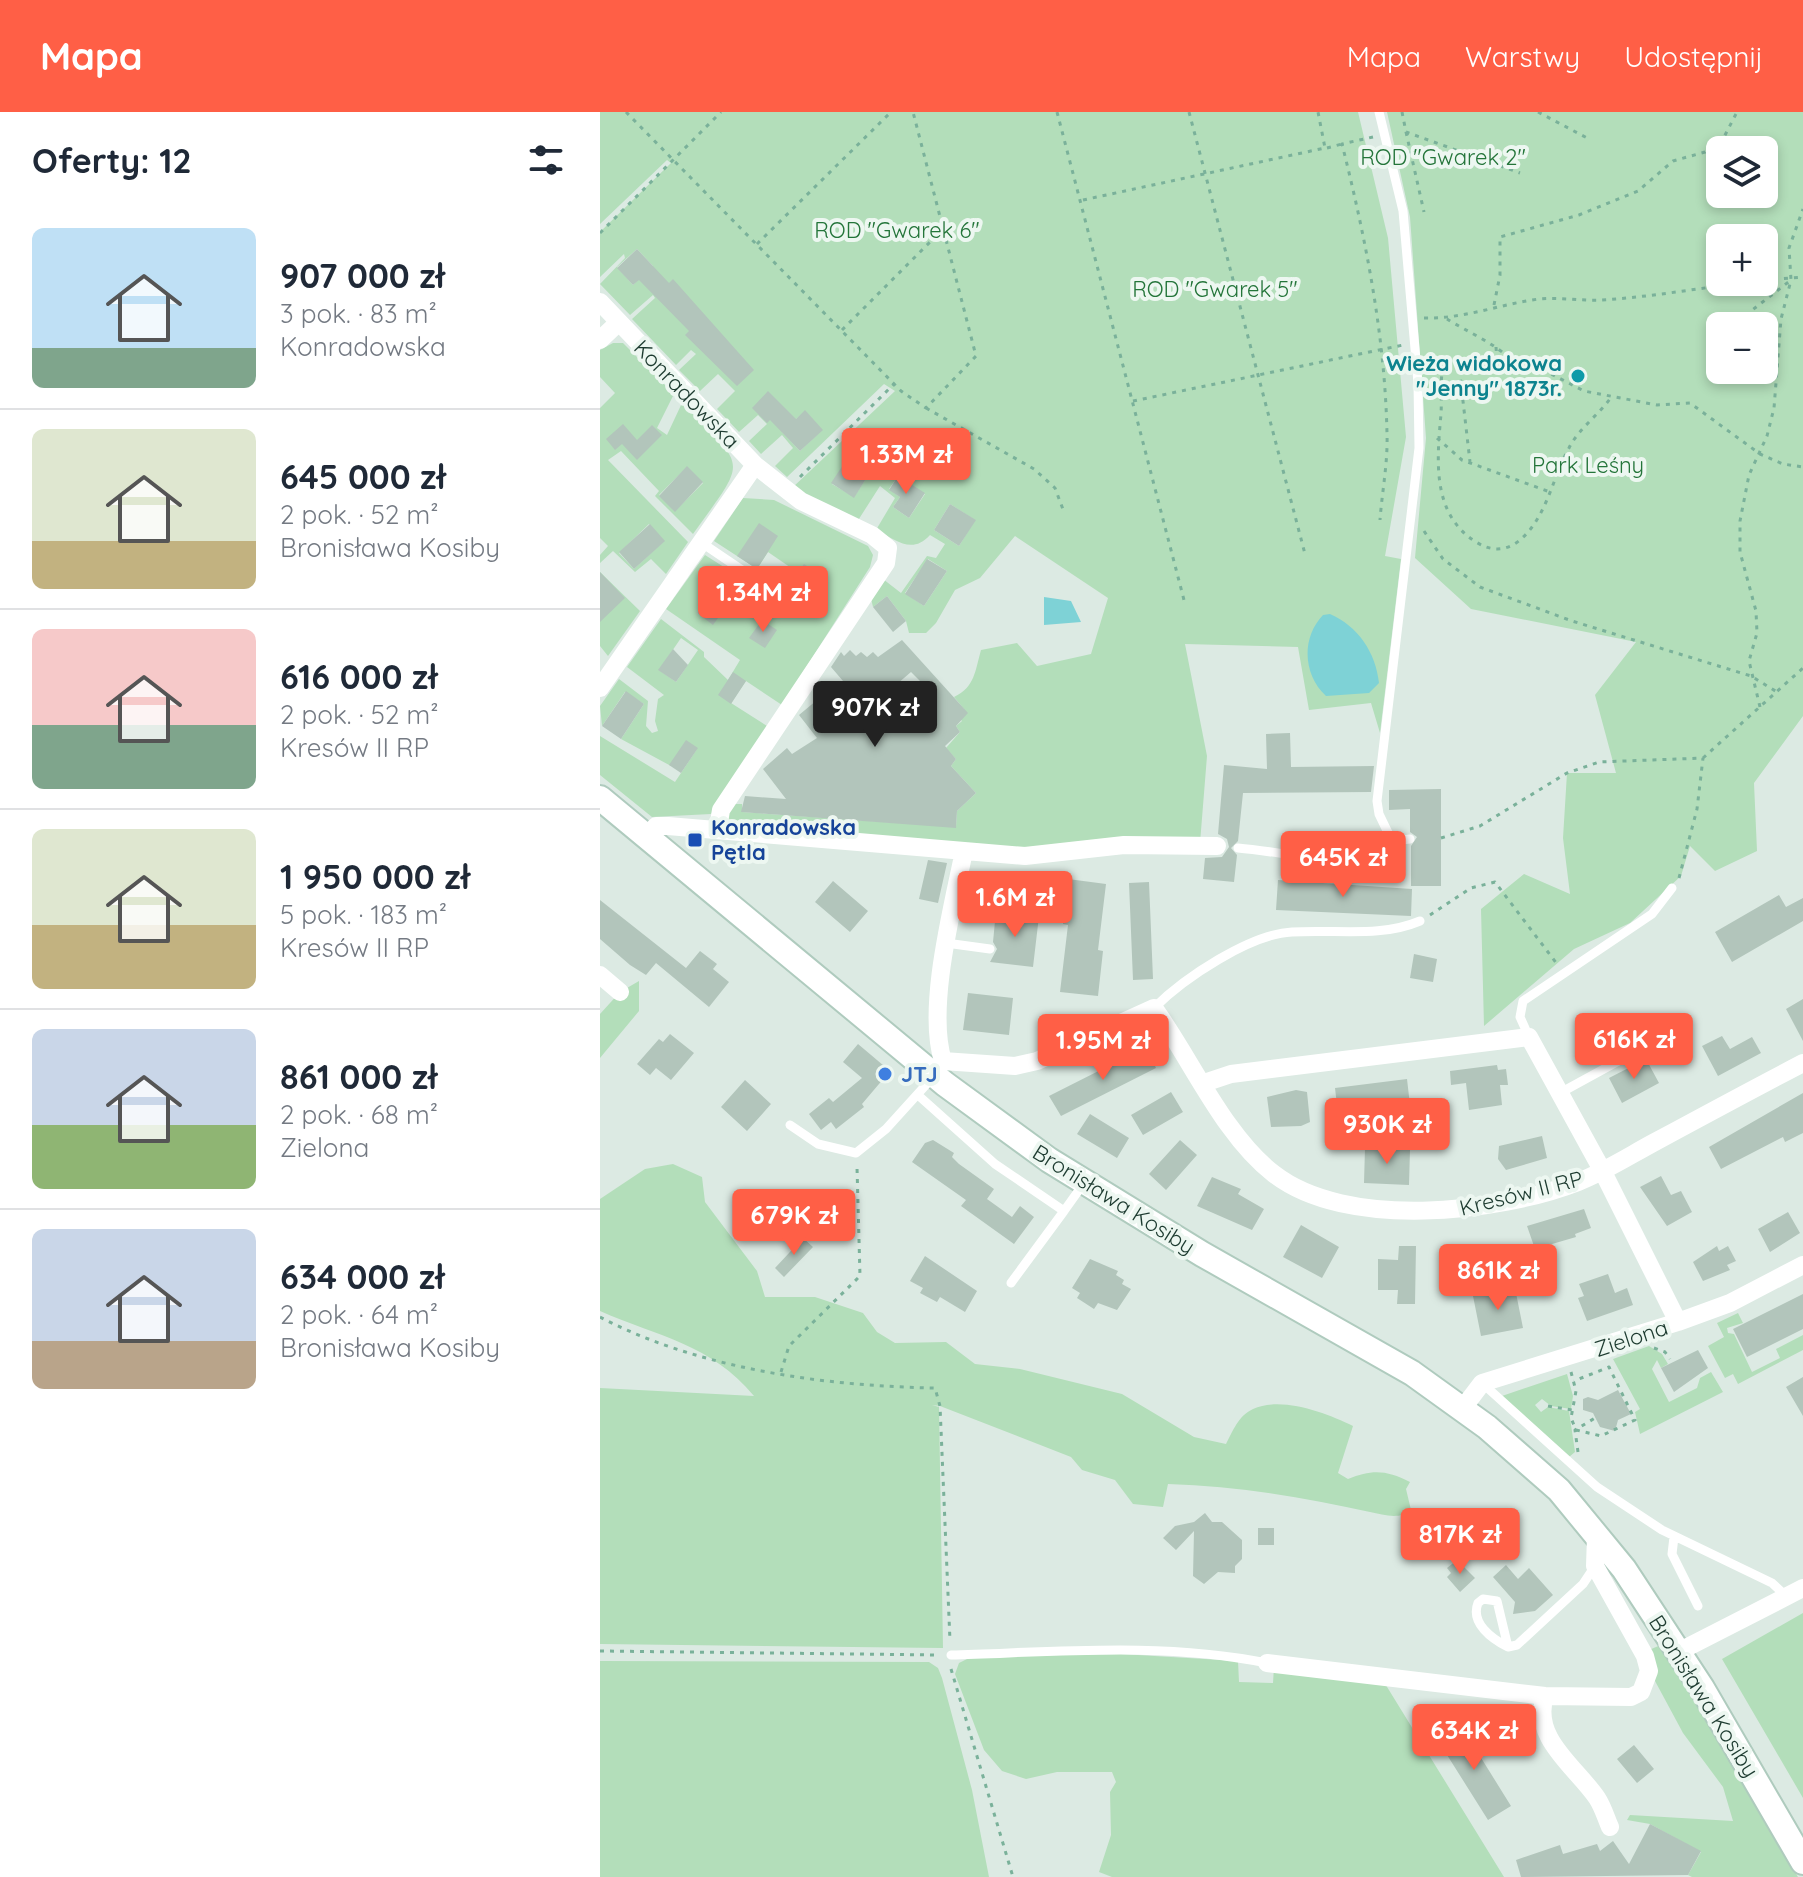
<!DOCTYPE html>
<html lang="pl">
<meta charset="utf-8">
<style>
body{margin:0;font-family:Quicksand,sans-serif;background:#f6f6f7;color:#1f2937;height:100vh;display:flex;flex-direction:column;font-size:30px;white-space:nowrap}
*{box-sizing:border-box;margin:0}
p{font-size:26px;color:#747a83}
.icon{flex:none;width:44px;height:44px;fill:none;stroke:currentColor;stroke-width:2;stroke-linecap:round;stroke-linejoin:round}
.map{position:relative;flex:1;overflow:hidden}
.details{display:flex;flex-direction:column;background:#fff;width:600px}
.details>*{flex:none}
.controls{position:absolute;left:1106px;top:24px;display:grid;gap:16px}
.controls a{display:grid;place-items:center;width:72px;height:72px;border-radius:12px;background:#fff;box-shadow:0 4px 12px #0003;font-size:40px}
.price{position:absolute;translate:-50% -68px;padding:0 18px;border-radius:8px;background:#ff5f46;color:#fff;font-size:26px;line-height:52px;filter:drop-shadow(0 2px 4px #0008)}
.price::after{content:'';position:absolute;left:50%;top:48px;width:24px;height:18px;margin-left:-12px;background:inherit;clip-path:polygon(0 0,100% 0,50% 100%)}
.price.current{background:#222;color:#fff}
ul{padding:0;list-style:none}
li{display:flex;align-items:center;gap:24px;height:200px;padding:0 32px}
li+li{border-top:2px solid #e0e1e3}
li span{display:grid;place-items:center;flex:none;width:224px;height:160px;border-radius:12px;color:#555}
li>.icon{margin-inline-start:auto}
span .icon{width:96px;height:96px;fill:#fffc;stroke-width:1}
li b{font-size:34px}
h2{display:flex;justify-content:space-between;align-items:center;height:96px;padding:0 32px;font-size:34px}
header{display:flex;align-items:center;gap:48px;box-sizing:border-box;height:112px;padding:0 40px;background:#ff5f46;color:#fff}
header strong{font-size:38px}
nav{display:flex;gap:44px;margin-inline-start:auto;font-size:28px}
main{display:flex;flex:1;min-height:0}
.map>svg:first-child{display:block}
.green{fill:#b3deba;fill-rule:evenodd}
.water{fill:#7ed2d6}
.building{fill:#b2c5bb;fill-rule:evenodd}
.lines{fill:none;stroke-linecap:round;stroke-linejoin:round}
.secondary-casing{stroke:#afcbbe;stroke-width:28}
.path{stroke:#7ab19a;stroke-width:3;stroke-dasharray:4 6;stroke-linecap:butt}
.lane{stroke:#fff;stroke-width:9}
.street{stroke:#fff;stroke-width:18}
.secondary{stroke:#fff;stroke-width:24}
.culture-dot{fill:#0f9aa8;stroke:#edf7f1;stroke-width:3}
.transit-dot{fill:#1a4fb4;stroke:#edf7f1;stroke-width:3}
.shop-dot{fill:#3f7fe0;stroke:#edf7f1;stroke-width:3}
.labels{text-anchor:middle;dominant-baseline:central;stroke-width:8;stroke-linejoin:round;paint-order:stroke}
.park-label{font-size:22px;fill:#24753a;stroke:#edf7f1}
.culture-label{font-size:22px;font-weight:bold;fill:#0d838f;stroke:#edf7f1;text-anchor:end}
.street-label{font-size:22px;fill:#1d3b30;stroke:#edf7f1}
.transit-label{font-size:22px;font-weight:bold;fill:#164399;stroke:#edf7f1;text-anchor:start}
.shop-label{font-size:22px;font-weight:bold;fill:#366cbe;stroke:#edf7f1;text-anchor:start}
</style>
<header>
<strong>Mapa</strong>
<nav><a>Mapa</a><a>Warstwy</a><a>Udostępnij</a></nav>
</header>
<main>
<section class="details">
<h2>Oferty: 12<svg class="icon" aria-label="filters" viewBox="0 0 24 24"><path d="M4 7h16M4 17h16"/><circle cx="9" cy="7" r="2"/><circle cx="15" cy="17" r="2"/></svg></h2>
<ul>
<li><span style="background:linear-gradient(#bfe0f5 75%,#7fa58c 0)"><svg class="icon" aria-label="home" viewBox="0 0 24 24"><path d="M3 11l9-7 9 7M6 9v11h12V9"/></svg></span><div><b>907 000 zł</b><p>3 pok. · 83 m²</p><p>Konradowska</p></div></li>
<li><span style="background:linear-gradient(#dfe7d0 70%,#c2b280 0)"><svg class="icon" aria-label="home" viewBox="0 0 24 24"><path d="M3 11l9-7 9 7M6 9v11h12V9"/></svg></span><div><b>645 000 zł</b><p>2 pok. · 52 m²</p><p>Bronisława Kosiby</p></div></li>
<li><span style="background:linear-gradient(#f6c9c9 60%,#7fa58c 0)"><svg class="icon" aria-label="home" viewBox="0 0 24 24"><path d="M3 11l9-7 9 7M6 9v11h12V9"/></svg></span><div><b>616 000 zł</b><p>2 pok. · 52 m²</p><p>Kresów II RP</p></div></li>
<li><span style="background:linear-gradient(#dfe7d0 60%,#c2b280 0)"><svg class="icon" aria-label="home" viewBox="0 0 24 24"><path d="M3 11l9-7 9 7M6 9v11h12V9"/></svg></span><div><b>1 950 000 zł</b><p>5 pok. · 183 m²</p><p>Kresów II RP</p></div></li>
<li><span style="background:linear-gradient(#c9d6e8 60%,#8fb573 0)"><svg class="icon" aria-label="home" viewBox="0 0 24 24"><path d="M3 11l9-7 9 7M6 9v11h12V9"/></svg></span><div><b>861 000 zł</b><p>2 pok. · 68 m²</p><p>Zielona</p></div></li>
<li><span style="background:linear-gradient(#c9d6e8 70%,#b9a48a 0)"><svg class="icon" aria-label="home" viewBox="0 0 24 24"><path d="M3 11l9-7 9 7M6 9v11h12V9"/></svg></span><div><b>634 000 zł</b><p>2 pok. · 64 m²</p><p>Bronisława Kosiby</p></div></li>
</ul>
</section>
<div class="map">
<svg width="1203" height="1765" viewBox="0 0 1203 1765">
<rect width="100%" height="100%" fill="#dceae3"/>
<path class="green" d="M0,0H758L788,126L806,325L785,444L801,447L780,621L771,591L709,598L698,535L585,532L607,644L600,731L424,740L128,711L127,703L134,692H142V700L356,715L357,699L376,681L351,654L356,647L346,636L360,620L356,614L362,609L356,602L364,597L354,585C375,575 375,559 381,538L417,531L437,554L491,542L508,486L415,424L380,466L355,478L336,511L326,521H309L306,509L287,484L273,495L270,482L283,467L301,481L327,444L336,446L345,432L330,423C312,443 296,428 276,418L295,386L280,374L257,410L192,376L295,279L284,272L187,365L175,354L193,336L182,323L161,342L149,329L167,312L158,303L139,320L117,297L135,279L118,262L100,279L79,258L96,242L91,238L76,253L32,207L55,186L53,183L30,203L0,172L25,146L24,142L0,165V120L71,51L67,48L0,112ZM37,137L53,154L33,173L17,155ZM205,299L222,318L200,339L182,320ZM247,347L269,362L254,385L232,372ZM298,364L325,382L309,406L293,395L300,385L289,377ZM350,392L375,408L359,434L334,418ZM328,447L347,459L324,494L305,481Z
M787,0H1203V604L1154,671L1157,739L1115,759L1090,734L1081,764L1030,811L974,837L884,914L881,797L924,762L970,782L963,726L967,661H1016L995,583L1036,530L871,497L815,446L826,326L810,105ZM1120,38H1164V82H1120ZM1120,126H1164V170H1120ZM1120,214H1164V258H1120Z
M13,231H23L74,282L57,316L67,323L82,291C148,358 148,345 93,422L55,384L59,379L21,339L8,348L88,430L66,462L51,447L35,460L13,439L0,451V443L8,434L0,426V296L15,281L0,265V238ZM87,355L103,371L75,399L59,383ZM49,412L64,429L34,457L19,441Z
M143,386L174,388L268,434L273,443L270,455L182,593L146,569L131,591L167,614L111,702L52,705L0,663V624L75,670L97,637L71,654L21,627L44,592L25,580L2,614L0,594L19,567L48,589L46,614L52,621L58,619L55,609L58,587L64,583L27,555L61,507L104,540V545L128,568L140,548L66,497L105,443L168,483L193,467L197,460L168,440L157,457L114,429ZM120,469L136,480L113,512L97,501ZM81,526L98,538L76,570L59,558Z
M0,460L40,499L8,544L0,534Z
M39,869V899L0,946V902L20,880Z
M73,1052L102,1065L105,1090L157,1159L165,1185H215L263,1201L277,1220L295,1231L346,1230L375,1252L420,1257L522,1282L594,1325L626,1332C633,1319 638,1304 653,1297C682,1284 726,1301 753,1314L738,1361L748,1367C772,1357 787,1358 810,1370L806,1377L811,1398C800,1408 784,1403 770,1400C703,1385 637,1374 568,1372L563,1395L533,1392L515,1368L482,1358L471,1345L340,1294L332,1293L339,1295L343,1536L0,1532V1276L154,1284C111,1232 59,1225 0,1199V1087L45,1057Z
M1138,1201L1143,1211L1127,1216L1128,1221L1134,1222L1152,1260L1180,1246L1176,1237L1203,1223V1238L1138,1272L1133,1262L1125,1266L1108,1234L1124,1225L1117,1211Z
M1049,1234L1062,1242L1068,1252L1061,1256L1057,1248L1052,1257L1069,1290L1097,1276L1100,1266L1111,1260L1123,1280L1040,1322L1035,1300L1040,1297L1013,1247Z
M967,1262L973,1284L971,1297L951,1294L942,1287L935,1293L941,1300L948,1295L969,1299L975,1340L969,1345L899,1285Z
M1203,1501V1686L1122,1547Z
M1063,1532L1198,1765H1092L1088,1763L1101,1740L1050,1712L1027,1708L1030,1703L1133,1709L1123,1675L1083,1621L1055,1569L1049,1538Z
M521,1542L638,1549L639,1570L673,1571L674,1555L784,1570L904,1765H512L499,1760L511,1723L510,1680L516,1670L512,1660H457L426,1667L402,1659L384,1638L355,1562L359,1551L371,1545Z
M0,1549L329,1550L338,1556L342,1566L372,1678L389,1765H0Z"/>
<path class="water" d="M444,485L471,489L481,510L444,513Z
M730,502C758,514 776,541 779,571L769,581L726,584C703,563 701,526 723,503Z"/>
<path class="building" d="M37,137L69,171L73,167L154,258L137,274L85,223L89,219L39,168L33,173L17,156Z
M168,279L196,307L205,298L223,318L200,339L170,308L167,311L152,296Z
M23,312L37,328L52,313L62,323L37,348L22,332L15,338L6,327Z
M247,347L269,362L254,386L231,371Z
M87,354L103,370L75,400L59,384Z
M298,364L325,381L309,406L293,395L300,385L289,378Z
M350,392L376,408L359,434L334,418Z
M159,411L178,424L157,457L137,444Z
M50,412L65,429L34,457L19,440Z
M327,447L347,459L324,494L305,482Z
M204,452L219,462L208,477L193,467Z
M0,460L25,486L0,510Z
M120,469L137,480L113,513L97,501Z
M287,484L306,509L293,520L273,495Z
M162,508L177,518L165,536L149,526Z
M302,528L368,601L356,614L360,620L345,634L356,647L351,654L376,681L357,699L356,716L141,700L145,684L186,687L163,657L187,636L192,642L217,626L199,603L217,588L222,593L249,576L231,555L241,540L244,544L250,538L256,544L261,540L267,545L273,540L278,545ZM311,560L333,582L313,600L290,578Z
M73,537L88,553L76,570L58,558Z
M133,560L146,569L131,592L118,583Z
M26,579L44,592L21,627L2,614Z
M690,621L691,655L774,654L771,680L643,681L638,729L631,736L637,743L634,770L603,767L605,746L622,745L629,735L627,727L618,722L624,653L667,657L666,622Z
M86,628L98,636L81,661L69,653Z
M841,677V774H811V734L817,725L810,720V697L789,698V678Z
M328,748L347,751L338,791L319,787Z
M468,767L506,772L498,838L503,839L498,884L460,880L468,813L463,812Z
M678,768L812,777L811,804L676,798Z
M233,769L268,799L250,820L215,790Z
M549,770L553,867L533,868L529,771Z
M1179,783L1186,795L1203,786V809L1132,850L1115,820Z
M0,788L86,856L100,839L117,852L113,857L129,870L109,895L56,851L46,863L30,853L0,827Z
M396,799L439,804L433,855L390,850L397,837L393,830Z
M814,842L837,847L833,870L810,866Z
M368,881L413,886L409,923L363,918Z
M1203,887V929L1186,897Z
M70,922L94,941L71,968L56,956L50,963L37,952L59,927L63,930Z
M1122,924L1130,937L1152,925L1161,941L1118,964L1102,934Z
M258,932L290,959L262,992L264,995L236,1017L231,1010L221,1018L209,1002L229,986L233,990L262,966L243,950Z
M546,935L556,956L461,1004L449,984Z
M1046,947L1059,971L1022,991L1009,966Z
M897,953L898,958L906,957L908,973H900L902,993L869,998L866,971L851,973L850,959Z
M807,967L810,993L738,1002L735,976Z
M145,968L171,992L147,1019L121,995Z
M696,978L707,980L710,1010L701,1014L671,1015L667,985Z
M571,980L583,1000L543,1023L531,1003Z
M1203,981V1021L1185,1030L1183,1025L1121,1057L1109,1035Z
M490,1002L529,1026L517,1046L477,1022Z
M942,1024L947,1046L906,1058L898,1047L899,1034Z
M333,1028L354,1041L352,1045L359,1052L394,1077L387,1087L412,1105L420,1094L434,1105L414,1132L361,1094L366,1088L312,1050L325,1031Z
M580,1028L597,1043L566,1078L549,1062Z
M765,1036L810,1038L809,1073L764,1071Z
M1061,1064L1071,1083L1081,1079L1092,1100L1067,1114L1040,1075Z
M612,1065L641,1077L638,1082L664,1097L652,1118L597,1094Z
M984,1097L991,1116L975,1122L976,1125L935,1137L927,1114Z
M1188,1100L1200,1121L1170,1140L1158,1117Z
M701,1113L739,1135L722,1166L683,1145Z
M203,1126L213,1135L184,1165L175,1156Z
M799,1134H816L815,1192H797L798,1178H778V1147L798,1148Z
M1117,1134L1119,1139L1128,1134L1136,1149L1127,1153L1130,1158L1103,1169L1093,1150Z
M325,1144L377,1179L365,1200L340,1185L337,1190L320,1181L323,1176L310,1169Z
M490,1147L518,1159L516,1163L524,1168L522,1172L531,1177L517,1198L498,1191L494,1197L477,1186L480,1181L472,1176Z
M1008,1162L1015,1181L1027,1176L1033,1193L987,1209L978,1186L984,1184L979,1172Z
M915,1176L923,1216L881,1224L873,1184Z
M1203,1182V1217L1147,1245L1133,1217Z
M1098,1238L1108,1256L1074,1280L1061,1256Z
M1203,1265V1304L1186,1275Z
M1018,1278L1031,1302L1018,1308L1015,1319L1000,1315L993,1301L983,1298V1287L988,1285L998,1288Z
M605,1401L612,1410H622L642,1428V1447L635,1454V1461L618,1460L604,1472L593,1464L594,1419L576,1438L563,1426L575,1414L594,1410Z
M658,1416H674V1433H658Z
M857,1448L875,1466L860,1480L847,1465L851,1461L847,1456Z
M906,1453L918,1467L929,1456L953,1483L935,1499L913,1502L915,1490L893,1465Z
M860,1612L911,1694L888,1708L837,1627Z
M1034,1633L1054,1657L1037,1671L1017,1647Z
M1050,1712L1101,1739L1088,1763L921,1765L916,1748L960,1733L963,1742L997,1732L1000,1739L1013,1729L1029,1752Z"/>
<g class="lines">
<defs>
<path id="secondary" d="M0,686L345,972L449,1048L602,1142L812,1261L887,1315L959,1378L1024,1457L1102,1576L1203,1750"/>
</defs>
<use href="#secondary" class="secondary-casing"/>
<path class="path" d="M26,0L301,279L326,296L376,244L313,0
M457,0L584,488
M589,0L705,442
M802,0L806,20L920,61
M938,0L989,27
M806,20L824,100
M773,25L742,32C766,128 785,224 787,322C788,350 782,380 780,408
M727,36L742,32
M483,88L725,36L718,0
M0,121L121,0
M157,132L291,0
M1164,168L1203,165
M894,193L900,163V125L979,103L1038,79L1073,49L1105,40L1123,27L1137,0
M824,206C865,207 900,192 939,187C960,185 981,189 1001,188C1051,185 1100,176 1149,170
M847,207C864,218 902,235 911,249L932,252L984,279L1057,293L1090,291L1160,342L1183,352L1203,355
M1143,214L1151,199L1191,168
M242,218L343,117
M896,235L897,249C880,256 861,248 843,253C840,269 842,286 841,302C837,347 831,402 876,430C889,438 902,440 916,431C946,410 952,366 969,336C979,316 999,303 1012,284
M868,250L860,263L870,350
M1164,252L1179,261
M533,289L803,233
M326,296L434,357L455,376L464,400
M837,326L862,348L950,380
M200,365L294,272
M824,419L843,447L880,475L972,509L1151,564L1177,580
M1160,595L1149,549L1157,521L1156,499L1140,440V409L1149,363L1167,324L1174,296L1181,207L1191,168L1189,136L1203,97
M1103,646L1203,556
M841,726L880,714L967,661L999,650L1103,646
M1079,766L1097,697L1103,646
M830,803L871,776L895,770L957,852
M0,1205C99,1257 224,1274 335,1276L340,1294L350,1529
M1054,1236L1065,1240L1070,1247
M181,1260L189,1234L260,1164L257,1055
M971,1260L976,1279L971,1306L976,1318L1001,1324L1035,1308L1009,1255L974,1269
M948,1294L972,1298
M978,1340L975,1318L995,1306
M0,1539L339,1543
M351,1557L413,1765"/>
<path class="lane" d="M779,0L803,99L818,271L819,336L777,689L779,702L792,729
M102,431L164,473
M638,736C685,740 735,754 783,744L792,729L810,727
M346,831L390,837
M554,896C584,866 650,822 692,820C736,817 780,826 820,809
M929,925L920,905L923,889L1052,802L1072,776
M960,981L1044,935
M319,984L395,1052L464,1099L411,1171
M190,1013L218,1032L256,1041L286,1017L334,964
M464,1099L484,1071
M882,1271L997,1375L1062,1418L1172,1471L1186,1484
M1074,1425L1072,1442L1098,1494
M908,1535L897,1489L883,1487L878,1491C870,1511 892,1527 908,1535L917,1533L983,1472L995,1454
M351,1543C456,1540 563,1530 667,1551"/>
<path class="street" d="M0,190L155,353L201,389L272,423L288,436L286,451L121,698L118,717
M0,228L19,210
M0,576L155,353
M46,725L56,714H68L425,744L524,733L617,734
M0,863L20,880
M343,949L415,954L437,949L554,896C591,947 624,1024 674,1062C746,1118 898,1101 978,1070C1004,1060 1029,1044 1053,1031C1103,1004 1153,977 1203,951
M343,949C326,896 353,794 364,739
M604,971L631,962L929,925L1002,1058L1078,1210
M863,1296L882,1271L1078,1210L1130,1191L1203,1153
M1078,1540L1203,1476
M667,1551L945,1584L1031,1585L1041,1580L1049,1559L1045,1544L995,1454L996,1424
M945,1584C931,1626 976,1655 997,1686C1003,1695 1006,1706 1010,1715"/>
<use href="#secondary" class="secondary"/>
</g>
<circle class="culture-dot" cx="978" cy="264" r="8"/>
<rect class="transit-dot" x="87" y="720" width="16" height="16" rx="4"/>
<circle class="shop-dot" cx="285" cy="962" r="8"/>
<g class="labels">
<g class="park-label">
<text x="843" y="45">ROD "Gwarek 2"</text>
<text x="297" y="118">ROD "Gwarek 6"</text>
<text x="615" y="177">ROD "Gwarek 5"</text>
<text x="988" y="353">Park Leśny</text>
</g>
<g class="culture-label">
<text x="962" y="251">Wieża widokowa<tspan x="962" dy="25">"Jenny" 1873r.</tspan></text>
</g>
<g class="street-label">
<text transform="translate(87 282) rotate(46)">Konradowska</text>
<text transform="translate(921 1081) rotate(-14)">Kresów II RP</text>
<text transform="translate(514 1087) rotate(32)">Bronisława Kosiby</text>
<text transform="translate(1031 1226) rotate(-18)">Zielona</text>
<text transform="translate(1104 1584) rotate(58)">Bronisława Kosiby</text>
</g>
<g class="transit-label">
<text x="111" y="715">Konradowska<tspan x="111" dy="25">Pętla</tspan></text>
</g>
<g class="shop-label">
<text x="301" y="962">JTJ</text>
</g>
</g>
</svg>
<div class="controls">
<a><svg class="icon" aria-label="layers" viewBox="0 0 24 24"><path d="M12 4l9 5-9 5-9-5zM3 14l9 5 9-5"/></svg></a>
<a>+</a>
<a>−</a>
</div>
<b class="price" style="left:306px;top:384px">1.33M zł</b>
<b class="price" style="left:163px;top:522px">1.34M zł</b>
<b class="price current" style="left:275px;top:637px">907K zł</b>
<b class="price" style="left:743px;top:787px">645K zł</b>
<b class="price" style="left:415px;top:827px">1.6M zł</b>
<b class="price" style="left:1034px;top:969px">616K zł</b>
<b class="price" style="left:503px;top:970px">1.95M zł</b>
<b class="price" style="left:787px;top:1054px">930K zł</b>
<b class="price" style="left:194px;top:1145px">679K zł</b>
<b class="price" style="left:898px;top:1200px">861K zł</b>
<b class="price" style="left:860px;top:1464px">817K zł</b>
<b class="price" style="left:874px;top:1660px">634K zł</b>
</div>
</main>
